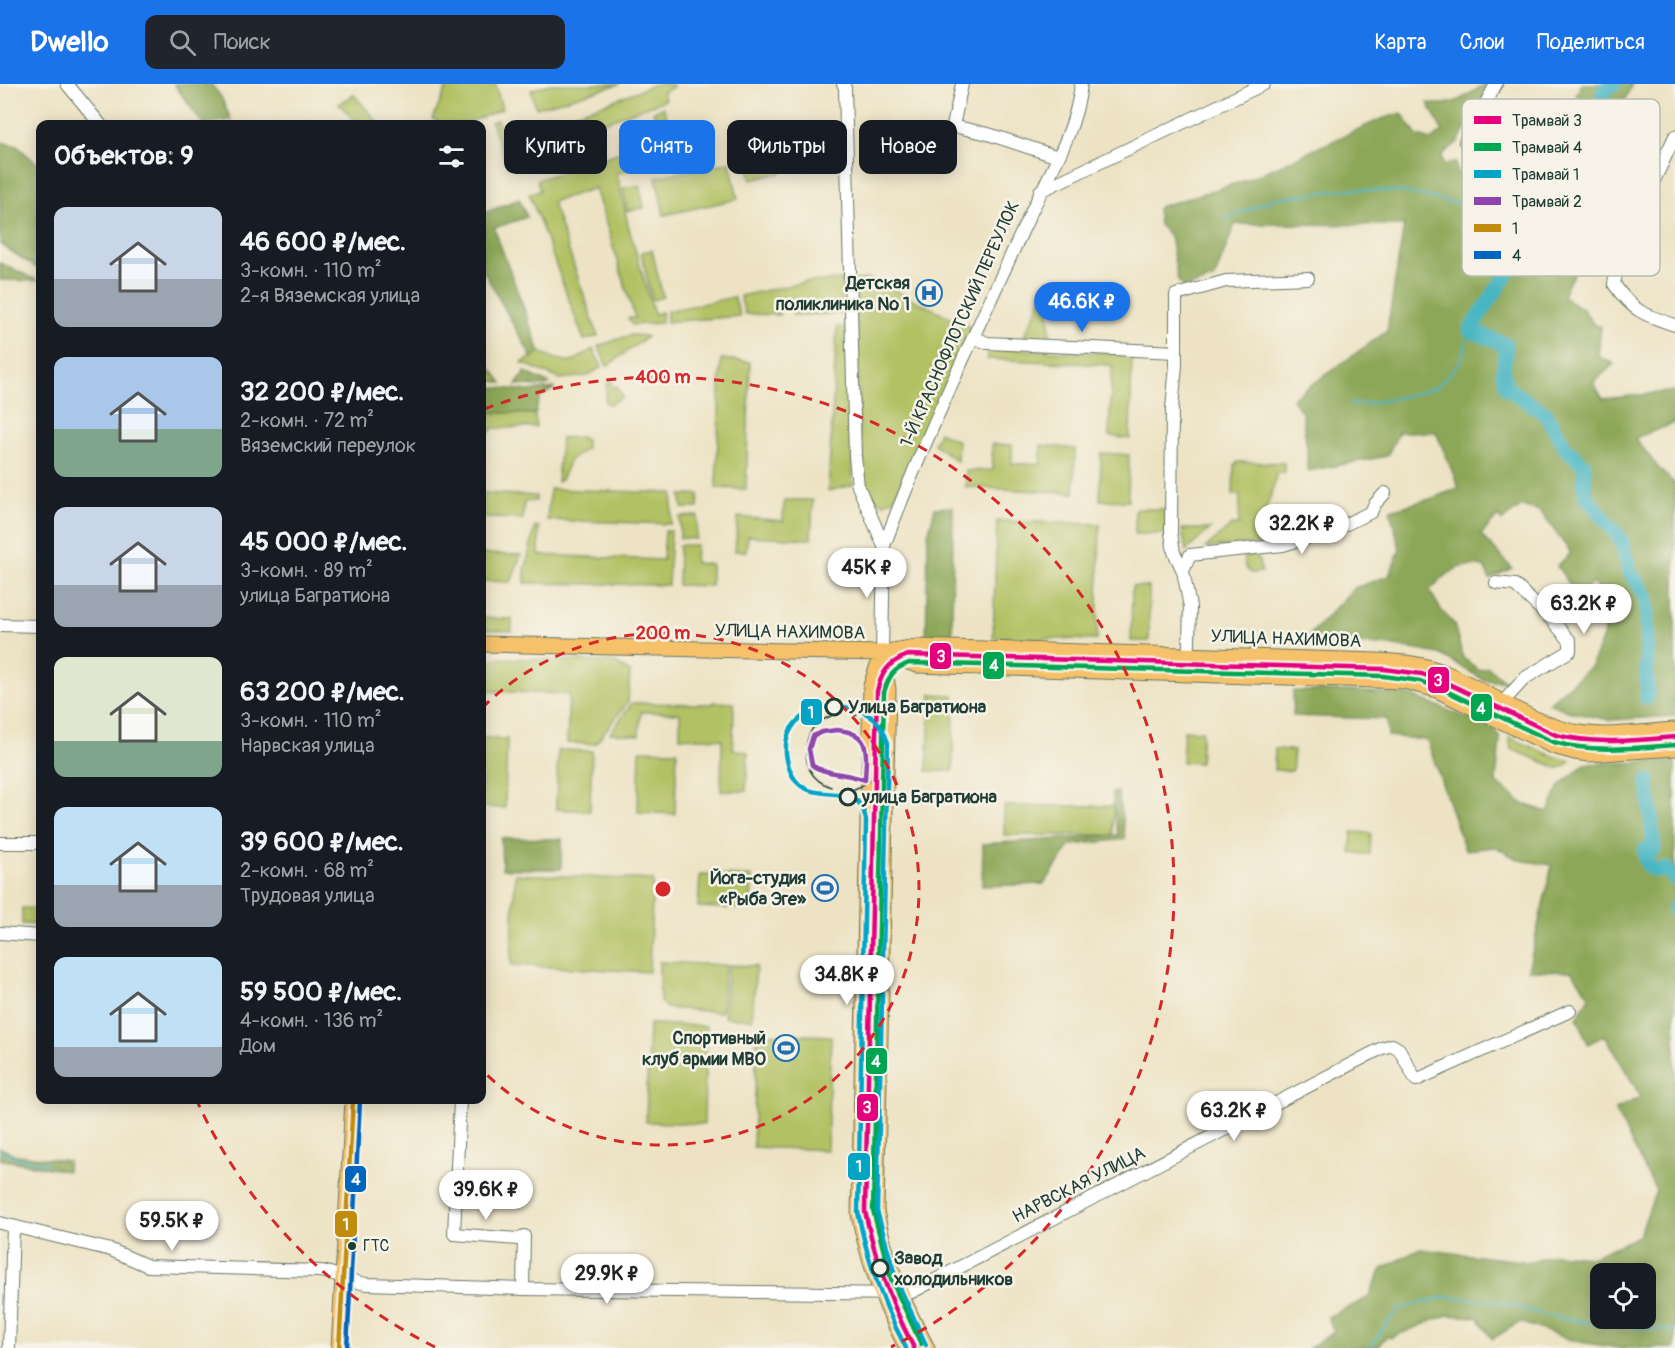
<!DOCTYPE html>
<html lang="ru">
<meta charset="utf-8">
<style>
body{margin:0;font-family:Pangolin,sans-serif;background:#20242c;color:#f1f3f6;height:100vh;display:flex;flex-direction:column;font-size:22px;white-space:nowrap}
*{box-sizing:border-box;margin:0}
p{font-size:20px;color:#9ea1a6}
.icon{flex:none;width:33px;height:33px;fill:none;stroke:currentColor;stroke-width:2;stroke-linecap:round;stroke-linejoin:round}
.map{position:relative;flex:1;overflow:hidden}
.side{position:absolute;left:36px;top:36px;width:450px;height:984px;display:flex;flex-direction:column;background:#171b24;border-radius:12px;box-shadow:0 3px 15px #0003}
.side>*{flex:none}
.top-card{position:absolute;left:504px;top:36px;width:570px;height:54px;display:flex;gap:12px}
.controls{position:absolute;left:1590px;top:1179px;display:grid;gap:12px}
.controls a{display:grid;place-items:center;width:66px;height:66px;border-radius:12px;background:#171b24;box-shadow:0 3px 15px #0003;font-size:30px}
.price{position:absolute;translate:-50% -51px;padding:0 14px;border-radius:21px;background:#fff;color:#222;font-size:20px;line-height:39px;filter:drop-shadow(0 2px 3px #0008)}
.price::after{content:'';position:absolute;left:50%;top:36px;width:18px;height:14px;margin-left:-9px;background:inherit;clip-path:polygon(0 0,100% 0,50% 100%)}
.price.on{background:#1a73e8;color:#fff}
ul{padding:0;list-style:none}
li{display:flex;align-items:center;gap:18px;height:150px;padding:0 18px}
li span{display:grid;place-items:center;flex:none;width:168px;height:120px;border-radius:12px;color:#555}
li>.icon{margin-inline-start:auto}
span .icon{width:72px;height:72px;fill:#fffc;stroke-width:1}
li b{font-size:26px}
h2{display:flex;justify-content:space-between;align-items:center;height:72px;padding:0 18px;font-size:26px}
.chip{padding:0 21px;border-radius:12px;background:#171b24;box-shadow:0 3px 15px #0003;font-size:21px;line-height:54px}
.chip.on{background:#1a73e8;color:#fff}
header{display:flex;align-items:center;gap:36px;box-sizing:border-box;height:84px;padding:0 30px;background:#1a73e8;color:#fff}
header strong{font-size:28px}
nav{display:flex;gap:33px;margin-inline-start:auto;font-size:21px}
.search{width:420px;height:54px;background:#20242c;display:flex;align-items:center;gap:15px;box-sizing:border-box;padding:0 21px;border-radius:12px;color:#9ea1a6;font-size:22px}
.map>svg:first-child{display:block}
.green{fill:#b2c163;stroke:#687f4c;stroke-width:1.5}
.forest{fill:#8da759;stroke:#567246;stroke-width:1.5;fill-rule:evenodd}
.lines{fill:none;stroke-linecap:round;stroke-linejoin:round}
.stream{stroke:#47b5c2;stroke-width:2}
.river{stroke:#47b5c2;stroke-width:15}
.minor-casing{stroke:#677766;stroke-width:14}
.major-casing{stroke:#677766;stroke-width:17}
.minor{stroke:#fff;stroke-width:12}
.major{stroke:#f5c16b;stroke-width:15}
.tram{stroke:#1f3d34;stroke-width:1.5}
.bus-1-casing{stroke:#f7f3e8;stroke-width:9}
.bus-2-casing{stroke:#f7f3e8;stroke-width:9}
.bus-1{stroke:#c18c0d;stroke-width:4.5}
.bus-2{stroke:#0065bd;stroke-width:4.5}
.tram-1-casing{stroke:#f7f3e8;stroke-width:9}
.tram-2-casing{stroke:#f7f3e8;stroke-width:9}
.tram-3-casing{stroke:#f7f3e8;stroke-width:9}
.tram-4-casing{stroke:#f7f3e8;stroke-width:9}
.tram-1{stroke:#e5007d;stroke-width:4.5}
.tram-2{stroke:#00a651;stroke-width:4.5}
.tram-3{stroke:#02a4c6;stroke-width:4.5}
.tram-4{stroke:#8e44ad;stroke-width:4.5}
.ring{fill:none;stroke:#d62828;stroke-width:3;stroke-dasharray:10 8}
.stop-dot{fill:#f7f3e8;stroke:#1f3d34;stroke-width:3}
.bus-dot{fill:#1f3d34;stroke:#f7f3e8;stroke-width:2}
.labels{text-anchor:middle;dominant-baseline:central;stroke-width:5;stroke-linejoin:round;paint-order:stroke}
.bus-label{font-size:16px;fill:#1f3d34;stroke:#f7f3e8;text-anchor:start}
.poi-label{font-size:18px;font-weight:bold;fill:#1f3d34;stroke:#f7f3e8;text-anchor:end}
.street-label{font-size:18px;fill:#1f3d34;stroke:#f7f3e8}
.stop-label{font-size:18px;font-weight:bold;fill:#1f3d34;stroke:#f7f3e8;text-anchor:start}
.key{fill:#f7f3e8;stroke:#b6bcb2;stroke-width:1.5}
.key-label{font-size:16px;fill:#1f3d34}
.centre{fill:#d62828;stroke:#f7f3e8;stroke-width:3}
.ring-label{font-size:18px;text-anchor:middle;font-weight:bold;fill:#d62828;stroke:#f7f3e8;stroke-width:5;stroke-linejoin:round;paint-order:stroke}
.line-badge{stroke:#f7f3e8;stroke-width:2}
.badge-label{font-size:16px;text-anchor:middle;font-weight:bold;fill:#fff}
</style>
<header>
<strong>Dwello</strong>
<div class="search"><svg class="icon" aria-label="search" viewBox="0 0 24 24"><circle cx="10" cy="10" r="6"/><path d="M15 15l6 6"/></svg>Поиск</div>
<nav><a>Карта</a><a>Слои</a><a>Поделиться</a></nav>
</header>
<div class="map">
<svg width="1675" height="1264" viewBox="0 0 1675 1264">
<rect width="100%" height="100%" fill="#f7f3e8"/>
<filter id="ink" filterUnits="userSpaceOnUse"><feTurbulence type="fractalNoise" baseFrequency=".0167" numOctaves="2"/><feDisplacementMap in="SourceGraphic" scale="12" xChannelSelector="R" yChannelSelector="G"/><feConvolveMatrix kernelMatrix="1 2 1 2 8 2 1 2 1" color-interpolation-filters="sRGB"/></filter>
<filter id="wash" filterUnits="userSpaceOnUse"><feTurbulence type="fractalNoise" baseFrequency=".008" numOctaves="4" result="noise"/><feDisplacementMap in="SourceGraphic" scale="24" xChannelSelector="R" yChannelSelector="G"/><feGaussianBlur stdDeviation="1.35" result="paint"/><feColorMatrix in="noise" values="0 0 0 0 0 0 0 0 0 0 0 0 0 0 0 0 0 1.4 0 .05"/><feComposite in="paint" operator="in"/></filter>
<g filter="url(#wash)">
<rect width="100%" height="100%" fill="#ede3c4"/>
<path class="green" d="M448,0H495L502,25C480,34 456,48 433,35Z
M550,0H620L536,24L531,6Z
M655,0H672L673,3L663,8L665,16L538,62L532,43L607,19Z
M354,11L379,40H358L339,20Z
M663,23L674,53L686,72L617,89L628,141L654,230L662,228L661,239L632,241L628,234H635L595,104L552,118L598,252L584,256L529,109L540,107L537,96L662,54L653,28Z
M497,36L514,80L508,83L491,38Z
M777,70L781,89L751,96L747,77Z
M730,78L738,115L664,131L656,93Z
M640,101L644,124L627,127L623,104Z
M652,166L663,213L652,216L641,168Z
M871,195L972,244L903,397L893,415L884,419C870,415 864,408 860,394L856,196Z
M842,196L841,230L793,231V221L779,220V231L745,230L740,212L805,198Z
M1043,211L1049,212L1050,257H1022Z
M734,213L740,232L667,238V227Z
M837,243H848L853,401L828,407Z
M631,251L646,252L647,253L607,282L598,262Z
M990,264L1132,270L1130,355L1109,352L1112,281L986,275Z
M593,265L602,283L587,292L560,295L522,279L540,268L556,275L572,278Z
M721,275L750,278L746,405L716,404Z
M488,281L502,299L486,295L482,291V286Z
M611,297L613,304L617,302L623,313L609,320L605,318L607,300Z
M482,328L535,330L536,343L493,344L482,356V374Z
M939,348L958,357L957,377L934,360Z
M580,353L586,356V365L570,376L561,396L557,398L561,354Z
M992,360L1012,361V380H1041V361L1075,365L1074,409L966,403V387L993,386Z
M1101,369L1129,371L1128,417L1100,416Z
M1238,378L1284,379L1285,389H1276C1275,413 1255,437 1261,460L1205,464L1232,441H1239L1240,411H1233L1234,382Z
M550,405L673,409L671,440L547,436Z
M482,409L536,412V417L524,418L523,435L482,434Z
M699,410L698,424H682L681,411Z
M784,416H813L811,455L748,452L746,467H735L738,433L783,437Z
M1135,425H1165L1166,450H1135Z
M698,432L696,455L680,454V433Z
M997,437L1100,440L1097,556L993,553Z
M535,443H539V471L663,476L665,447H671L668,501L525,499V486Z
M1182,445H1210L1186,467Z
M679,461H696L695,479L711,480V502L678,501Z
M482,470L521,471L511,498L482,497Z
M1254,471L1258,475L1262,488L1251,489L1245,483L1244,473Z
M1132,502L1149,503V557H1131Z
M482,534L512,535V547L482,545Z
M496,574L614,578L630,588L628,618L595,660L567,659L569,610L482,607V580Z
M931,610L954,611L953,687H927Z
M714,618L734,619L733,665L748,668L746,707H721L722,655L680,653V629L641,628L639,651L610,649L632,619L713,620Z
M1184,646L1202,647L1200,679L1182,678Z
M1509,653L1550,671L1570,677L1565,682L1558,684L1511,665Z
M482,654L507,655L505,724L482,723Z
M1275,665L1294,666L1292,687L1274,686Z
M558,666L592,667L590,727L556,725Z
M640,666L677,667L675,730L638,728Z
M1004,722H1113V751H1004Z
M1352,748L1371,749L1370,770L1351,769Z
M515,790L653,796L649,888L511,881Z
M700,791L752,792L751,825L698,823Z
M22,824L40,825V841L22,840Z
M659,878L725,881L722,925L720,928L667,924L660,918Z
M728,881L756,882L752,935L724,933Z
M649,940L706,942L704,1040L646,1038Z
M757,949L831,952L827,1066L753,1063Z"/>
<path class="forest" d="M174,0H211L221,13L231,36L203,40Z
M1485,0H1490L1458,58L1442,71L1443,80L1456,79L1457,89C1468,89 1477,93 1487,91L1490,86L1488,78L1506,48L1549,63L1567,25L1579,31L1587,19L1576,11L1582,0H1632L1604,61L1621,74L1609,96L1593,85L1579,110L1584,114L1572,121L1563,136C1569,146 1569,158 1577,166L1583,160L1589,165L1567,201L1563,213L1583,225L1595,242H1601L1598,272L1614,280L1593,299L1603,315L1675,307V339L1635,354L1660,386L1675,400V632L1610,636L1571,628L1549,619L1591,582L1603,553L1608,514L1593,499L1577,511L1557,482L1571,469L1540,427L1522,422L1502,437L1498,432L1481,451L1512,484L1490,495L1484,483C1456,478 1449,489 1429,506L1441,526L1454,540L1463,574L1479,586L1488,583L1506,598L1484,596L1440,570L1395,562L1305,556L1354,504L1389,492L1400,465L1390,426L1430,415L1459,404L1436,348H1399L1387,372L1307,387V364L1302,328L1292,315L1387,247L1404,141L1235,140L1214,195L1185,204L1178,197L1170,152L1159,141L1157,125L1159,123L1247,96L1381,35L1402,29L1416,51L1430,56L1443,48L1428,19C1453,24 1464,13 1485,0Z
M0,58L17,62L40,82V186L0,160Z
M519,115L527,133L494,144L540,268L532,274L482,184V130Z
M0,179L39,197L0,196Z
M525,288L550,300L546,302L516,301Z
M491,303L529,307L555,304L540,313L535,330L482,328V326L488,320L486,314Z
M953,423L952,561H926L928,450L935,424Z
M1293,607H1355L1410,611L1495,645L1500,655L1496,698L1523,720L1548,728L1560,702L1585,680L1675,677V1264H1618L1574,1257L1520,1238L1492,1255L1478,1233L1447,1231L1390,1254L1387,1252L1376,1264H1309L1334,1248L1328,1233L1368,1214L1382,1185L1420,1165L1528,1178L1555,1170L1592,1173L1639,1152L1656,1107L1615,1026L1641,1013L1605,951L1588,960L1577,933L1590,913L1572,887L1528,886L1552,781L1519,776L1496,763L1465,766L1427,656L1388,652L1387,635L1293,632ZM1600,1190H1646V1234H1600Z
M1118,708L1125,755L1071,761L1044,800L982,802L983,760L1118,751L1112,709Z
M501,754L562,755L561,785H502Z
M0,1064L16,1071L68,1077L67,1087L0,1075Z"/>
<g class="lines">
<path class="stream" d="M1225,135L1277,114L1348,105L1404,108L1456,119L1505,120L1555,113
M1350,320H1365L1407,312L1437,303L1461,277L1470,246
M0,1067L18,1074L47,1080
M1369,1264L1398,1225L1445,1213L1496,1217L1545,1231L1590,1239L1675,1247"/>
<path class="river" d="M1614,0L1605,5L1590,49L1555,85L1554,128L1533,150L1470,246L1506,261L1503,290L1507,304L1545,329L1566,365L1584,381L1585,411L1621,456L1630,488L1647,513V614
M1648,697L1654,766H1645C1645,782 1650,789 1666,785L1675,795
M1675,823V825"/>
</g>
</g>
<g filter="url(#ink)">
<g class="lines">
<defs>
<path id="minor" d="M67,0L100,40
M843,0L845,4L855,372L858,402L884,462L882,569
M962,0L953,42L988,50L1058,73
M1675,52L1620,169L1614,200C1632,227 1644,231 1675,241
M1465,58L1496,0
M1040,107L1264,0
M974,253L987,259L1176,268
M884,462C925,352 977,246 1026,139C1046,95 1076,50 1081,0
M1183,487L1190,471L1283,461L1336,445L1371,428L1375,420L1385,409
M1496,499L1515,501L1551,535L1570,557V567L1525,594L1503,618
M0,541L40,542
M1188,589L1190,523L1183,487L1174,468L1171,449L1172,325L1176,281V211L1226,197L1308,194
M0,759H40
M0,849L40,852
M460,1016L454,1150L518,1155L524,1152L523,1205
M0,1139L111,1166L148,1182L320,1187C337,1189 350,1198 367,1200L523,1205L900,1210L912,1208L1382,964L1392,961L1399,965L1416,996L1570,927
M9,1264L13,1142"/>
<path id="major" d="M482,560L882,569L917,563L1377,577C1401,578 1423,580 1445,589C1488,607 1532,641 1579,649C1609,654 1644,648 1675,646
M882,569L871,602L859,1130C868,1177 884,1221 907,1264
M884,570L917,581L1404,597L1437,606L1553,662L1575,668L1589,670L1675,664
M882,572L888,605L876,1127C885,1175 903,1220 927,1264
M339,1264L353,1016"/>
</defs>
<use href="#minor" class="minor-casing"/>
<use href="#major" class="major-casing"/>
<use href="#minor" class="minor"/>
<use href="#major" class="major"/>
<path class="tram" d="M855,632C868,626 872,620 877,607
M831,703C827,701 821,699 818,696C802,683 802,652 818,639C822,636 827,634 831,632
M854,705C868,700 874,695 880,680"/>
<defs>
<path id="bus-1" d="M339,1264L353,1016"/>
<path id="bus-2" d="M347,1264L360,1016"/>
</defs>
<use href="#bus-1" class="bus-1-casing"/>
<use href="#bus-2" class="bus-2-casing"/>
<use href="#bus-1" class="bus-1"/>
<use href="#bus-2" class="bus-2"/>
<defs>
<path id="tram-1" d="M914,1264C891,1220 875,1175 865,1127L877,607C882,587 889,578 908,571L1384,585L1422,590L1449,600L1556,651C1596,661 1635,656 1675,653"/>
<path id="tram-2" d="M921,1260L891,1195L873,1126L884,608C889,592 893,585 909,579L1383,592L1420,597L1446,607L1553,658C1593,669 1634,664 1675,661"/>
<path id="tram-3" d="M906,1264C883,1221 867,1176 858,1128L866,736C865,732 864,727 862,723C845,695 798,729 787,676C776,624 843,609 874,635C881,641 885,650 888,659L877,1127L896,1195L926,1261"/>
<path id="tram-4" d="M837,646C872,649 866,668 865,696C851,690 820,689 812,681L809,665L813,652L822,648Z"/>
</defs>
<use href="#tram-1" class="tram-1-casing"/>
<use href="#tram-2" class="tram-2-casing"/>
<use href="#tram-3" class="tram-3-casing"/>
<use href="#tram-4" class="tram-4-casing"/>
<use href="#tram-1" class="tram-1"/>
<use href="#tram-2" class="tram-2"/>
<use href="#tram-3" class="tram-3"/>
<use href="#tram-4" class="tram-4"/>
</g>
</g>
<g class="ring">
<path d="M482 624A256 256 0 1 1 482 986"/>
<path d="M435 1263A512 512 0 0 1 197 1017M484 325A512 512 0 0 1 891 1263"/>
</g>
<defs>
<symbol id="hospital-ring" viewBox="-11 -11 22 22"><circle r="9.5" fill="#f7f3e8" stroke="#1f6fb2" stroke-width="1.5"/><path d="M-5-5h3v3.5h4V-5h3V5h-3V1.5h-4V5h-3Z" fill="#1f6fb2"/></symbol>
<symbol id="stadium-ring" viewBox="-11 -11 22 22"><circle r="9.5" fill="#f7f3e8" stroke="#1f6fb2" stroke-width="1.5"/><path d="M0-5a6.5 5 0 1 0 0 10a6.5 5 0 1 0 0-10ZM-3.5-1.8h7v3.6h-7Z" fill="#1f6fb2"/></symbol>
</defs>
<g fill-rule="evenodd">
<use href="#hospital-ring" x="914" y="194" width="30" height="30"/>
<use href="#stadium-ring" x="810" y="789" width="30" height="30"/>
<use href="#stadium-ring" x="771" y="949" width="30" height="30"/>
</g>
<g class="stop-dot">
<circle cx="834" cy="623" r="8"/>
<circle cx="848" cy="713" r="8"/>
<circle cx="880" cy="1184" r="8"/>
</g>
<circle class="bus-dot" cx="352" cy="1162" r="5"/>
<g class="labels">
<g class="bus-label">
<text x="363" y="1162">ГТС</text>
</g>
<g class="poi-label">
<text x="910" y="199">Детская<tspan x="910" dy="21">поликлиника № 1</tspan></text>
<text x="806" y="794">Йога-студия<tspan x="806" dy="21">«Рыба Эге»</tspan></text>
<text x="766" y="954">Спортивный<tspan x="766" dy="21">клуб армии МВО</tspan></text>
</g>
<g class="street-label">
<text transform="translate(960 240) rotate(-66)">1-Й КРАСНОФЛОТСКИЙ ПЕРЕУЛОК</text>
<text transform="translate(790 548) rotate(1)">УЛИЦА НАХИМОВА</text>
<text transform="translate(1286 555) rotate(2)">УЛИЦА НАХИМОВА</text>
<text transform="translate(1079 1101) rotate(-27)">НАРВСКАЯ УЛИЦА</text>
</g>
<g class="stop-label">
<text x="848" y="623">Улица Багратиона</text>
<text x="862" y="713">улица Багратиона</text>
<text x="894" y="1174">Завод<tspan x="894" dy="21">холодильников</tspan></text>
</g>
</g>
<rect x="1462" y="15" width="198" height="177" rx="9" class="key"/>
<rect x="1474" y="32" width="27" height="8" fill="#e5007d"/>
<rect x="1474" y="59" width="27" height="8" fill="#00a651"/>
<rect x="1474" y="86" width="27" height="8" fill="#02a4c6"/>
<rect x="1474" y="113" width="27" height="8" fill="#8e44ad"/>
<rect x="1474" y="140" width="27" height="8" fill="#c18c0d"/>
<rect x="1474" y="167" width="27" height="8" fill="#0065bd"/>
<g class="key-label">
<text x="1512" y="42">Трамвай 3</text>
<text x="1512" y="69">Трамвай 4</text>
<text x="1512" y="96">Трамвай 1</text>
<text x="1512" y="123">Трамвай 2</text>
<text x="1512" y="150">1</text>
<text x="1512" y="177">4</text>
</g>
<circle cx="663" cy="805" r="9" class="centre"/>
<g class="ring-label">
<text x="663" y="299">400 m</text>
<text x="663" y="555">200 m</text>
</g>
<g class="line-badge">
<rect x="929" y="558" width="23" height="28" rx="6" fill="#e5007d"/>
<rect x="982" y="567" width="23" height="29" rx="6" fill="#00a651"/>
<rect x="1427" y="582" width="23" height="28" rx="6" fill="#e5007d"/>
<rect x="1470" y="609" width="23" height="29" rx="6" fill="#00a651"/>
<rect x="800" y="614" width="23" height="28" rx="6" fill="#02a4c6"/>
<rect x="865" y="963" width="23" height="28" rx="6" fill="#00a651"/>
<rect x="856" y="1009" width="23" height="29" rx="6" fill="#e5007d"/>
<rect x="847" y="1068" width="24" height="29" rx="6" fill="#02a4c6"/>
<rect x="344" y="1081" width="23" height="28" rx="6" fill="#0065bd"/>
<rect x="334" y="1126" width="24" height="28" rx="6" fill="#c18c0d"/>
</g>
<g class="badge-label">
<text x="941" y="578">3</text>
<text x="994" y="587">4</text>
<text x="1438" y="602">3</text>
<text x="1481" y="630">4</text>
<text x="811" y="634">1</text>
<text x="876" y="983">4</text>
<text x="867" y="1029">3</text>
<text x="859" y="1088">1</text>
<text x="356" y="1101">4</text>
<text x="346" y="1146">1</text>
</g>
</svg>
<div class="controls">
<a><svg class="icon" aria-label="locate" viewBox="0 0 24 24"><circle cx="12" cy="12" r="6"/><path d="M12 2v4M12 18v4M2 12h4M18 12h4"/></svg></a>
</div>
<b class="price on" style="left:1082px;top:249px">46.6K ₽</b>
<b class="price" style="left:1302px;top:471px">32.2K ₽</b>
<b class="price" style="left:867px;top:515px">45K ₽</b>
<b class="price" style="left:1584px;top:551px">63.2K ₽</b>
<b class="price" style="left:847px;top:922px">34.8K ₽</b>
<b class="price" style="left:1234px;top:1058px">63.2K ₽</b>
<b class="price" style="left:486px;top:1137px">39.6K ₽</b>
<b class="price" style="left:172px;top:1168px">59.5K ₽</b>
<b class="price" style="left:607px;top:1221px">29.9K ₽</b>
<div class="top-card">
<a class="chip">Купить</a>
<a class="chip on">Снять</a>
<a class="chip">Фильтры</a>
<a class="chip">Новое</a>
</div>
<section class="side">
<h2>Объектов: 9<svg class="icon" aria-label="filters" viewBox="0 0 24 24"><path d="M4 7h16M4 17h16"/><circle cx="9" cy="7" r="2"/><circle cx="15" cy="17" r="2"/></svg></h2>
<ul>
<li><span style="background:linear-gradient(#c9d6e8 60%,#9aa5b1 0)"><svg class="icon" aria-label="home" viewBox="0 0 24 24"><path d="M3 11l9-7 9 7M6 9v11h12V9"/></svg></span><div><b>46 600 ₽/мес.</b><p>3-комн. · 110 m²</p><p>2-я Вяземская улица</p></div></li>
<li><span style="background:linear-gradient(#a9c7e8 60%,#7fa58c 0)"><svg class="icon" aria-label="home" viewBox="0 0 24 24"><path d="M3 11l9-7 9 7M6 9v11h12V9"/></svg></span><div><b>32 200 ₽/мес.</b><p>2-комн. · 72 m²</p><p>Вяземский переулок</p></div></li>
<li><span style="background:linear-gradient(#c9d6e8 65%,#9aa5b1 0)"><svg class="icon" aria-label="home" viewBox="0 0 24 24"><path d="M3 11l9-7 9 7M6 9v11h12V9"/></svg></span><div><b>45 000 ₽/мес.</b><p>3-комн. · 89 m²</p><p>улица Багратиона</p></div></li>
<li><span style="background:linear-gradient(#dfe7d0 70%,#7fa58c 0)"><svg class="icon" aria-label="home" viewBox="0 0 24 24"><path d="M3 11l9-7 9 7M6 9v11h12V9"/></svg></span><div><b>63 200 ₽/мес.</b><p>3-комн. · 110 m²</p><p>Нарвская улица</p></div></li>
<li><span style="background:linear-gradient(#bfe0f5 65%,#9aa5b1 0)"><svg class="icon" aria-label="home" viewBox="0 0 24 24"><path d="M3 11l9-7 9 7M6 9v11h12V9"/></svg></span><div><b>39 600 ₽/мес.</b><p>2-комн. · 68 m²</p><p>Трудовая улица</p></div></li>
<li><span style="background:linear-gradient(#bfe0f5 75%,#9aa5b1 0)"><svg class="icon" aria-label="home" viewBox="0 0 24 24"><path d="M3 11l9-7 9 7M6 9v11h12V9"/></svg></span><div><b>59 500 ₽/мес.</b><p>4-комн. · 136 m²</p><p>Дом</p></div></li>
</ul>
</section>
</div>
